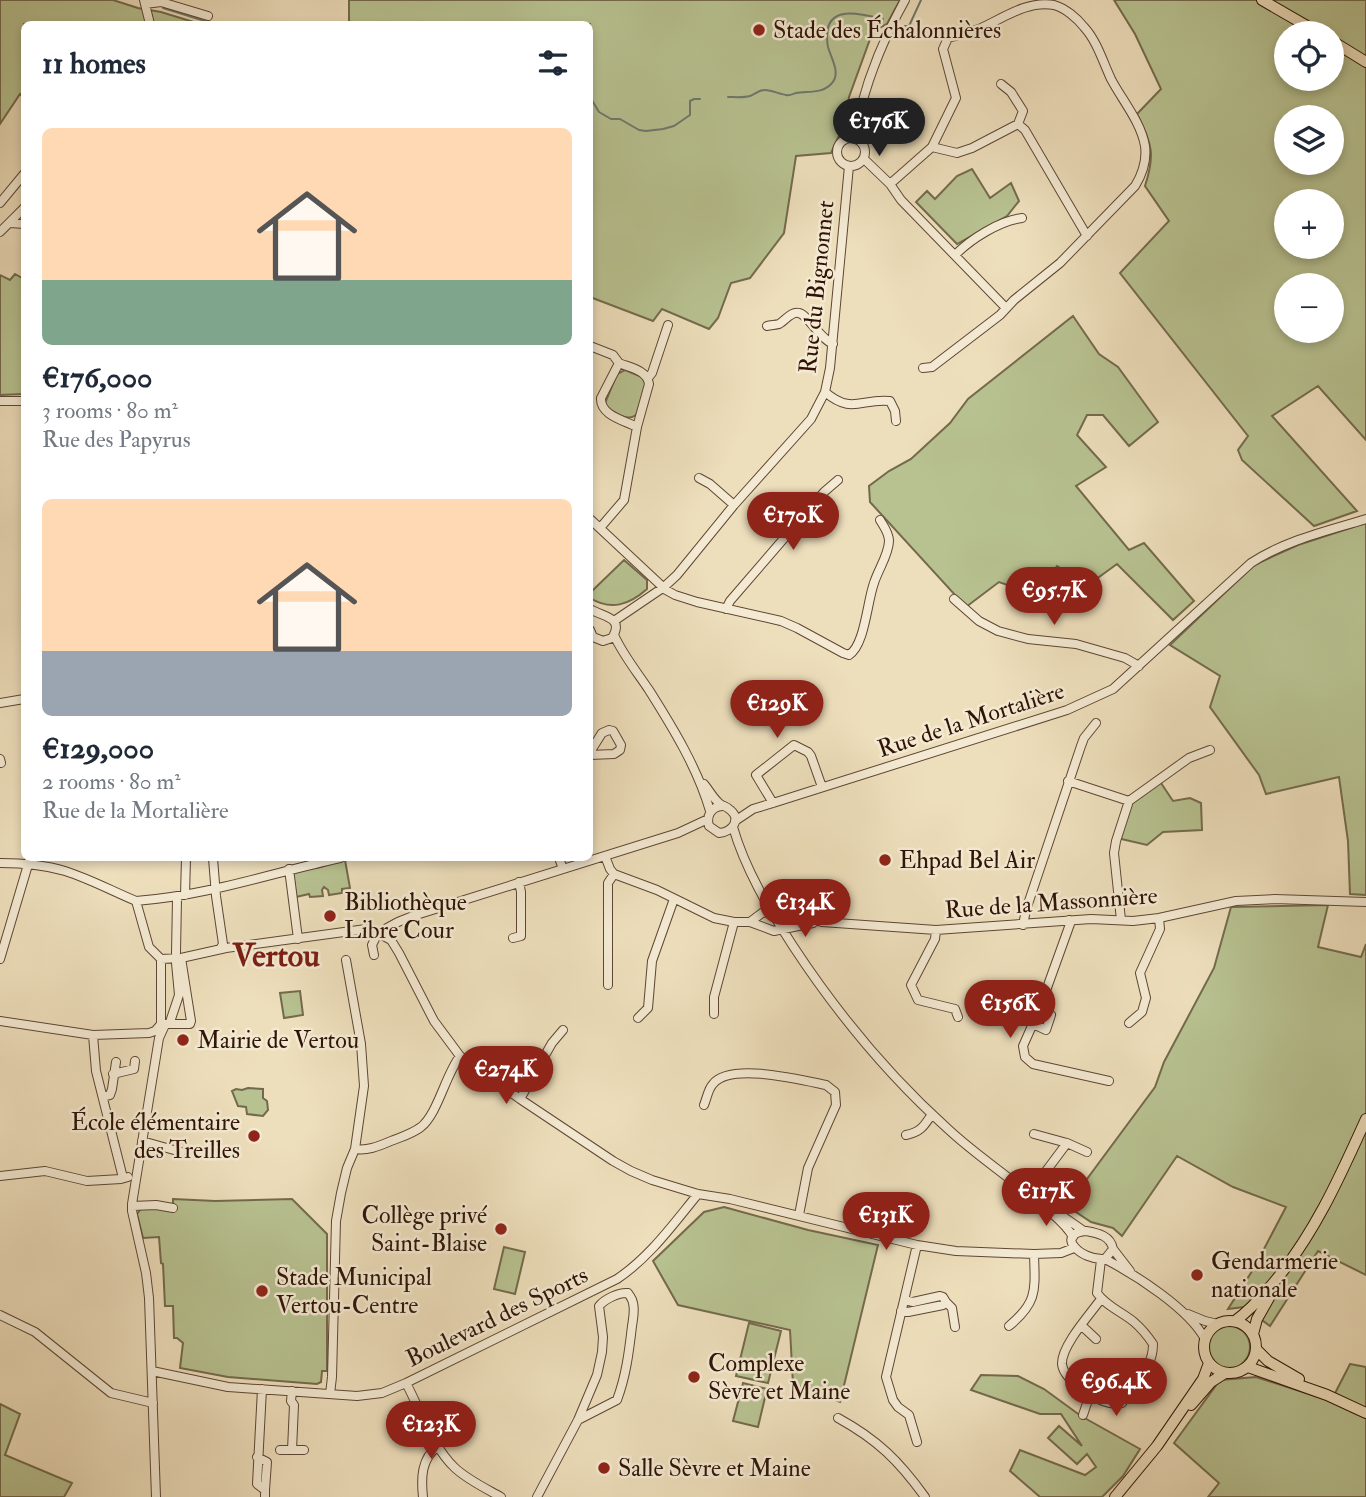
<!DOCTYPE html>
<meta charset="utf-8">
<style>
body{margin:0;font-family:"IM FELL Double Pica",serif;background:#f2f2f3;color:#1f2937;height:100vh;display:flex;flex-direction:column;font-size:26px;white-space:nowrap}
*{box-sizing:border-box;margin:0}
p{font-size:23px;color:#747a83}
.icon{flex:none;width:38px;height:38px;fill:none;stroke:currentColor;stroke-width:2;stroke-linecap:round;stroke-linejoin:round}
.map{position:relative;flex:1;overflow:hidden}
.details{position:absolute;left:21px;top:21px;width:572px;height:840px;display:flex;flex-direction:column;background:#fff;border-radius:10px;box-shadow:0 4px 10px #0003}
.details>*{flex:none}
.buttons{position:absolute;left:1274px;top:21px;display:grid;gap:14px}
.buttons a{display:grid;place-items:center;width:70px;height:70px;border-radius:50%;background:#fff;box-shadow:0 4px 10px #0003;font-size:35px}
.price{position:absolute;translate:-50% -60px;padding:0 16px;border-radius:24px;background:#8f2418;color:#fff;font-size:23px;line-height:46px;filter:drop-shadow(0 2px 4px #0008)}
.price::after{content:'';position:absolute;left:50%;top:42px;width:21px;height:16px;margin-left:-10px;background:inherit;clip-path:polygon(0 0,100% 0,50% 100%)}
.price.active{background:#222;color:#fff}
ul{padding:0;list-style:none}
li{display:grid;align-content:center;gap:14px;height:371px;padding:0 21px}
li span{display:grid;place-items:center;height:217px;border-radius:10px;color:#555}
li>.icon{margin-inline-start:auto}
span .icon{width:126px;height:126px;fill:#fffc;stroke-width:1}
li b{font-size:30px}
h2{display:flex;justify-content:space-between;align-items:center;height:84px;padding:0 21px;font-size:30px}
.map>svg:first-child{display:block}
.green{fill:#b8c291;stroke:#736a4c;stroke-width:2;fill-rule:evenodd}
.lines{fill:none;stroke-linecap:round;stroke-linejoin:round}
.stream{stroke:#6e786e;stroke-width:2}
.minor-casing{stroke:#5e4634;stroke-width:10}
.major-casing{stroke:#2e1306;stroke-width:12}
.minor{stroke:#f4ead3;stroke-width:8}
.major{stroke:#eedfbc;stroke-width:10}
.poi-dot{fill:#8f2418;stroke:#f4ead3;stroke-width:2.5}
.labels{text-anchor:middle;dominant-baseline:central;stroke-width:5;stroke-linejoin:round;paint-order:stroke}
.poi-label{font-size:24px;fill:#2e1306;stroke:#f4ead3;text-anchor:start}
.street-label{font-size:24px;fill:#2e1306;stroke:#f4ead3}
.district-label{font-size:32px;font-weight:bold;fill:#7a1f14;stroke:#f4ead3}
</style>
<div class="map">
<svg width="1366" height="1497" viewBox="0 0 1366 1497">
<rect width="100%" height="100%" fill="#eedfbc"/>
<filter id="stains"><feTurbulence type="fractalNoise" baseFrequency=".00286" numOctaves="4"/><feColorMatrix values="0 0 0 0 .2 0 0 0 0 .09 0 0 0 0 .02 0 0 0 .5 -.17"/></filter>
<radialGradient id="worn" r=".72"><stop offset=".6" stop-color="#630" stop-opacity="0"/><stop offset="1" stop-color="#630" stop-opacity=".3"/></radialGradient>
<path class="green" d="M0,0H113L138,8L161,12L200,24H24V97L20,94L0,124Z
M349,0H900L887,24L873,31L849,97L845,123L831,153L796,156L784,233L750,278L731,283L718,318L709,329L662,309L653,321L590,297V24H344L349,23Z
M1114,0H1366V440L1318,386L1272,416L1357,511L1314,526L1242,460L1238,450L1248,436L1120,273L1169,221L1145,186C1156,152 1151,144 1137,114L1161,89L1135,34ZM1286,33H1332V79H1286ZM1286,117H1332V163H1286ZM1286,201H1332V247H1286ZM1286,285H1332V331H1286Z
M972,169L990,198L1011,183L1019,201L1007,216L957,244L916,202L927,191L935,199L957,176Z
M15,274L24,279V394L0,395V275L10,280Z
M1073,316L1099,354L1118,367L1158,422L1129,446L1103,415H1087L1077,435L1106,467L1076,486L1129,550L1144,543L1194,601L1173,620L1117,564L1088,585L1057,566L1037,595L999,582L966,607L870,502L869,486L889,471L911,459L950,423L968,399Z
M625,370L642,377L646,381V387L636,415C627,422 616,413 607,408L605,403L617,374Z
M1366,523V895L1350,894L1348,841L1339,777L1266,794L1259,775L1210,707L1220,676L1170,645L1254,565L1298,545Z
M624,560L647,580V589C629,605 611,611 590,598V590L592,591Z
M1159,780L1173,801L1190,798L1201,803L1202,830L1163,832L1147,845L1117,838L1129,801Z
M345,860L350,888L342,889V893L329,895L328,890L324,887L322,890L323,896L310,897L309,894L296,897L293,871C301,868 308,869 316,868C326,867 334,861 345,860Z
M1328,905L1318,947L1361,957L1366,944V1275L1318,1251L1270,1326L1244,1307L1228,1309L1254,1268L1286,1207L1233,1187L1177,1156L1122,1236L1113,1228L1091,1222L1067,1206L1155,1087L1164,1062L1214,968L1231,907Z
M300,991L303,1015L284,1018L280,993Z
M248,1088L263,1089V1098L267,1101L268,1110L263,1116L247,1114L246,1107L238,1106L232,1091L236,1089L242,1090Z
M173,1199L215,1201L292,1199L327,1234V1371H322L321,1382L317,1384L228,1377L180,1368L183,1343L177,1338H174L173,1306H165L163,1264L161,1263L159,1237L143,1238L137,1214L143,1206H173Z
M724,1207L808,1230L878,1245L840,1402L793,1384L790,1330L678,1305L653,1261L704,1212Z
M504,1247L525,1252L515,1294L494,1289Z
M749,1323L781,1331L768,1383L736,1376Z
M1208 1347a21 21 0 1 1 42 0a21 21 0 1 1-42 0Z
M1350,1364L1366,1367V1497H1208L1219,1483L1174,1443L1220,1380L1256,1377L1331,1401Z
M981,1375L1018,1376L1044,1389L1081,1416L1140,1449L1123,1476L1102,1497H1040L1010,1471L1020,1450L1085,1475L1096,1467L1087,1454L1077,1464L1048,1438L1059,1426L1082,1446L1061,1414H1040L971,1390Z
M743,1383L767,1389L758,1427L733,1421Z
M0,1404L20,1414L5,1455L72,1483L64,1497H0Z"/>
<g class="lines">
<path class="stream" d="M163,8L208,22L209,24
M905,26H909L921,0
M590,97L599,112L611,119H620L639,130L646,131L663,129L674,126L690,115V101L694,99H700
M728,97C735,97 743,98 750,96C755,94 759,90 765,90C772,90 779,94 786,95C789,96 793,94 796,93C808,91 823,94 832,83C841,73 831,58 828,47C827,42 827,42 827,36C827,4 862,14 883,19"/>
<defs>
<path id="minor" d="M144,0L150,24
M145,4L161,2L208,16
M1001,84L1011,92L1023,111L1018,124
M837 152a14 14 0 1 1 28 0a14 14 0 1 1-28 0Z
M855,139C855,128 858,117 861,107C871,69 886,34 905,0
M932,147L957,153L972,148L1018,124L1025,130L1087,236
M864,159L890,184L901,200L1006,308
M890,184L932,147L956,98L943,49L948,38C958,35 969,33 979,29C1002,19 1027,0 1054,5C1065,8 1077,18 1084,27C1097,41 1103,62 1111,79C1122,100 1141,122 1145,146C1147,161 1143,173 1135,186L1060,263L1014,300L1000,315L932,367L923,368
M0,203L24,174
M10,223L24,224
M0,232L24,208
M955,255C971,239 999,221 1022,218
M767,326C770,325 776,325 779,324C785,321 791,311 799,313C808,315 820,339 833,344
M590,346L613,355L619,363
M648,378L652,373L668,325
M825,392C852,415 861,398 890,401L895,411L896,421
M0,401H24
M699,478L710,484L734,505
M590,519L666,590L675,595L697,602L781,621L797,628L843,653L849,655C865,645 867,602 874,583C878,570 889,554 889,541C889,533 884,527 880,520
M600,528L624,500L637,427L649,384C647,370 631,368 619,363L601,398C600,415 623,420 637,427
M954,599L979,621L998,631L1028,639L1076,644L1125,658L1139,666
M590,609C603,617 625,617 612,638L603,641L593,637L590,630
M726,609L730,601L824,492L838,480
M614,621L664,587L677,575L734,505L811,419L825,392L830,368L849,166
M614,635C623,655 637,672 649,690C673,728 698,769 710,811
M0,703L24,699
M590,752L602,733L609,730L613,731L621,745L620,750L614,754L590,755
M0,759L1,763
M1068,781L1129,801
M704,784C709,790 713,798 719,803C722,806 726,806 729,809C743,819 732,832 719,833L709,826C706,816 711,807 722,806
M773,803L756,775L794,745L808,752L811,756L822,787
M735,821L753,809L773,803L1067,710L1113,689L1251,563C1286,540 1327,531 1366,519
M733,827C745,869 769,909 793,946C837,1013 888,1075 948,1129C979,1158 1016,1181 1048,1210C1057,1218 1067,1226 1073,1237
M605,856L610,869L614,874L657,890L714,918L734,922H750L774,931L813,923
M213,858L216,896L223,944L220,949
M559,858L563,869
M0,863C21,863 45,865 65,871C90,879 112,891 136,901L149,947L161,959
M289,869L298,939
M185,895L186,858
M136,901C206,896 272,873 340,858
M1069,920L1070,924L1039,1010L1023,1046L1025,1057L1033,1064L1109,1081
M1121,920L1114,853L1116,841L1129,801L1189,758L1210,750
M750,922L762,913L771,911L779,910L822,922L936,930L1091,919L1133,921L1159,918L1236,901L1275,899L1366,902
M1023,925L1026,910L1081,746L1084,738L1096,723
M936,930L935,939L911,985L918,1000L955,1009L958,1017
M378,933L391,940L399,953L434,1021L460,1056L520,1099L613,1161L631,1171L652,1180L698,1194L730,1199L917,1245L956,1251L1034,1254L1061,1253L1074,1248
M378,933L398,922L413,916L678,833L708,819
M513,938L521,936V892L519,882
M176,953L177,899
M374,955L372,945L378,933
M181,958L191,1021L190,1024H161V959L181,958L226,948L366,929
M0,959L30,858
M608,985V883L614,874
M714,1014V997L734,922
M638,1018L648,1008L652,961L674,899
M0,1021L93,1035L149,1033L155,1031L161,1024
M170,1022L179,995L176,963
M1129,1023L1142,1012L1146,998L1140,973L1160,929L1159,918
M1033,1024L1046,1030L1051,1015L1039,1010
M93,1035L96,1071L123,1178
M113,1074L134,1069L135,1061
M103,1097L110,1095L112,1089L116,1062
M520,1099L552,1043L563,1030
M704,1105C707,1098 708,1089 713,1084C730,1062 802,1080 826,1085L835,1092L836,1105L808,1168L799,1215
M1034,1134L1067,1143L1087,1152
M906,1135C921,1132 924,1126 932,1114
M142,1141L181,1152
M355,1149C368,1151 379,1146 391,1141C401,1137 412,1134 421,1127C438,1113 445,1076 460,1056
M0,1176L45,1171L87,1181L121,1179L128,1177
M1029,1194L1067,1143
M132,1206L156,1205L173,1208
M1058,1213L1084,1231
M1086,1231C1098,1233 1111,1236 1113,1249L1105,1259C1081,1261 1054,1234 1086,1231Z
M917,1245L886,1377L893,1400L898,1407L909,1415L917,1442
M1113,1249L1130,1271
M1105,1259C1136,1275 1189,1309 1205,1339
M1101,1260L1097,1293C1106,1306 1122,1312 1134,1322C1141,1328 1147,1335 1153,1344C1153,1362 1145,1370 1134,1383C1130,1389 1126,1396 1122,1403C1110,1406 1097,1399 1086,1392C1077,1386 1063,1376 1062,1364C1061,1346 1091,1313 1101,1299
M946,1302L952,1308L955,1327
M901,1311L908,1312L943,1305L946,1302L943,1297L940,1296L913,1302L904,1300
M1188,1314L1205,1321L1218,1324
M0,1315L35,1332L111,1393L153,1403
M1081,1325L1096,1339
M1009,1326C1038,1302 1035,1290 1034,1254
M152,1371L228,1387L357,1396L382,1393L406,1383L617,1279C650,1257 674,1223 698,1194
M406,1383C421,1411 432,1446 455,1468C468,1480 485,1488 501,1497
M262,1389L257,1484L265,1490V1497
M292,1391L291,1401L294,1405L292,1450
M330,1394L332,1377L336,1221L341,1193L347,1168L355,1149L364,1086L361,1044L346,960
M1083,1415L1090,1394
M838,1418C878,1440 899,1461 925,1497
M280,1450H304
M257,1457L267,1462L265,1490
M156,1497L149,1298L146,1273L132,1211V1204L159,1038L165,1025
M423,1497C421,1478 421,1459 438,1446
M537,1497L578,1420L597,1375L602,1352L603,1337L599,1306C605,1299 619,1292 628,1293C631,1298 632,1298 633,1303C635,1311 633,1319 632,1326C629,1352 626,1376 617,1400L578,1420"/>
<path id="major" d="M1262,0L1319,33
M1332,41L1366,62
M1204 1347a26 26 0 1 1 52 0a26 26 0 1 1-52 0Z
M1235,1321C1249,1311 1259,1300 1270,1287C1313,1237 1339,1179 1366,1119
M1253,1334L1257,1319L1274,1289
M1257,1350L1268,1361L1299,1379
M1248,1367L1327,1395L1366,1413
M1191,1405L1211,1382L1225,1373
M1115,1497L1157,1446L1203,1379L1209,1363"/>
</defs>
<use href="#minor" class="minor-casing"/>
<use href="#major" class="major-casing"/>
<use href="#minor" class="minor"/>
<use href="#major" class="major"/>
</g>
<g class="poi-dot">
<circle cx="759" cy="30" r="7"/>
<circle cx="885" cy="860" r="7"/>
<circle cx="330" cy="916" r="7"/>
<circle cx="183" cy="1040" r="7"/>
<circle cx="254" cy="1136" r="7"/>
<circle cx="501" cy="1229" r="7"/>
<circle cx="1197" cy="1275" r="7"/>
<circle cx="262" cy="1291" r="7"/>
<circle cx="694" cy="1377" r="7"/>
<circle cx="604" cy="1468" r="7"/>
</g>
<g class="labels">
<g class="poi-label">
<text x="773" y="30">Stade des Échalonnières</text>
<text x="899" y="860">Ehpad Bel Air</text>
<text x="344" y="902">Bibliothèque<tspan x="344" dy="28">Libre Cour</tspan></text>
<text x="197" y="1040">Mairie de Vertou</text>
<text x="240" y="1122" text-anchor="end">École élémentaire<tspan x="240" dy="28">des Treilles</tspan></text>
<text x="487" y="1215" text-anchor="end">Collège privé<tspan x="487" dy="28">Saint-Blaise</tspan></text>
<text x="1211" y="1261">Gendarmerie<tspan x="1211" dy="28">nationale</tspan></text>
<text x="276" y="1277">Stade Municipal<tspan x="276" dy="28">Vertou-Centre</tspan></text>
<text x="708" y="1363">Complexe<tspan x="708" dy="28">Sèvre et Maine</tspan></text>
<text x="618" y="1468">Salle Sèvre et Maine</text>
</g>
<g class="street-label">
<text transform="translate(817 287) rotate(-84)">Rue du Bignonnet</text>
<text transform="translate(971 720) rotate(-18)">Rue de la Mortalière</text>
<text transform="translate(1051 903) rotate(-4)">Rue de la Massonnière</text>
<text transform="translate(497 1317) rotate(-26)">Boulevard des Sports</text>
</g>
<g class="district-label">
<text x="276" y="956">Vertou</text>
</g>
</g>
<rect width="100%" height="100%" filter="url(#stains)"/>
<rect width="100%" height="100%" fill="url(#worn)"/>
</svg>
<div class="buttons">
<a><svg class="icon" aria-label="locate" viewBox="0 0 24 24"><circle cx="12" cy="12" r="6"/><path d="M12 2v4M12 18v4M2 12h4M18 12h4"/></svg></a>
<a><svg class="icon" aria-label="layers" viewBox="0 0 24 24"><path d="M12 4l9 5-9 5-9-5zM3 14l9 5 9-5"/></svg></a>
<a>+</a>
<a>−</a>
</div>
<b class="price active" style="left:879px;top:158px">€176K</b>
<b class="price" style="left:793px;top:552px">€170K</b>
<b class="price" style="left:1054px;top:627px">€95.7K</b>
<b class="price" style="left:777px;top:740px">€129K</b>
<b class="price" style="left:805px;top:939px">€134K</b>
<b class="price" style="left:1010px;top:1040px">€156K</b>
<b class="price" style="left:506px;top:1106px">€274K</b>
<b class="price" style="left:1046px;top:1228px">€117K</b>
<b class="price" style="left:886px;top:1252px">€131K</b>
<b class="price" style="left:1116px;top:1418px">€96.4K</b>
<b class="price" style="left:431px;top:1461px">€123K</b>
<section class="details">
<h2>11 homes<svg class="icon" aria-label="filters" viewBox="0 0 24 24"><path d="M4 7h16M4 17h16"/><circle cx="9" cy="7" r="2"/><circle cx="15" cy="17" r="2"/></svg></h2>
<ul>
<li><span style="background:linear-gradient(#ffd9b3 70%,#7fa58c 0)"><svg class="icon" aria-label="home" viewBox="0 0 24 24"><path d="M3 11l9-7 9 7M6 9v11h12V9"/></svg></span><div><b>€176,000</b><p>3 rooms · 80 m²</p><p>Rue des Papyrus</p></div></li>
<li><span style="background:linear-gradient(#ffd9b3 70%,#9aa5b1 0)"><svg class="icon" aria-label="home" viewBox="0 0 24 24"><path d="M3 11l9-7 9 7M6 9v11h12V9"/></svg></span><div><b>€129,000</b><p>2 rooms · 80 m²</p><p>Rue de la Mortalière</p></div></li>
</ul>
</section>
</div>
